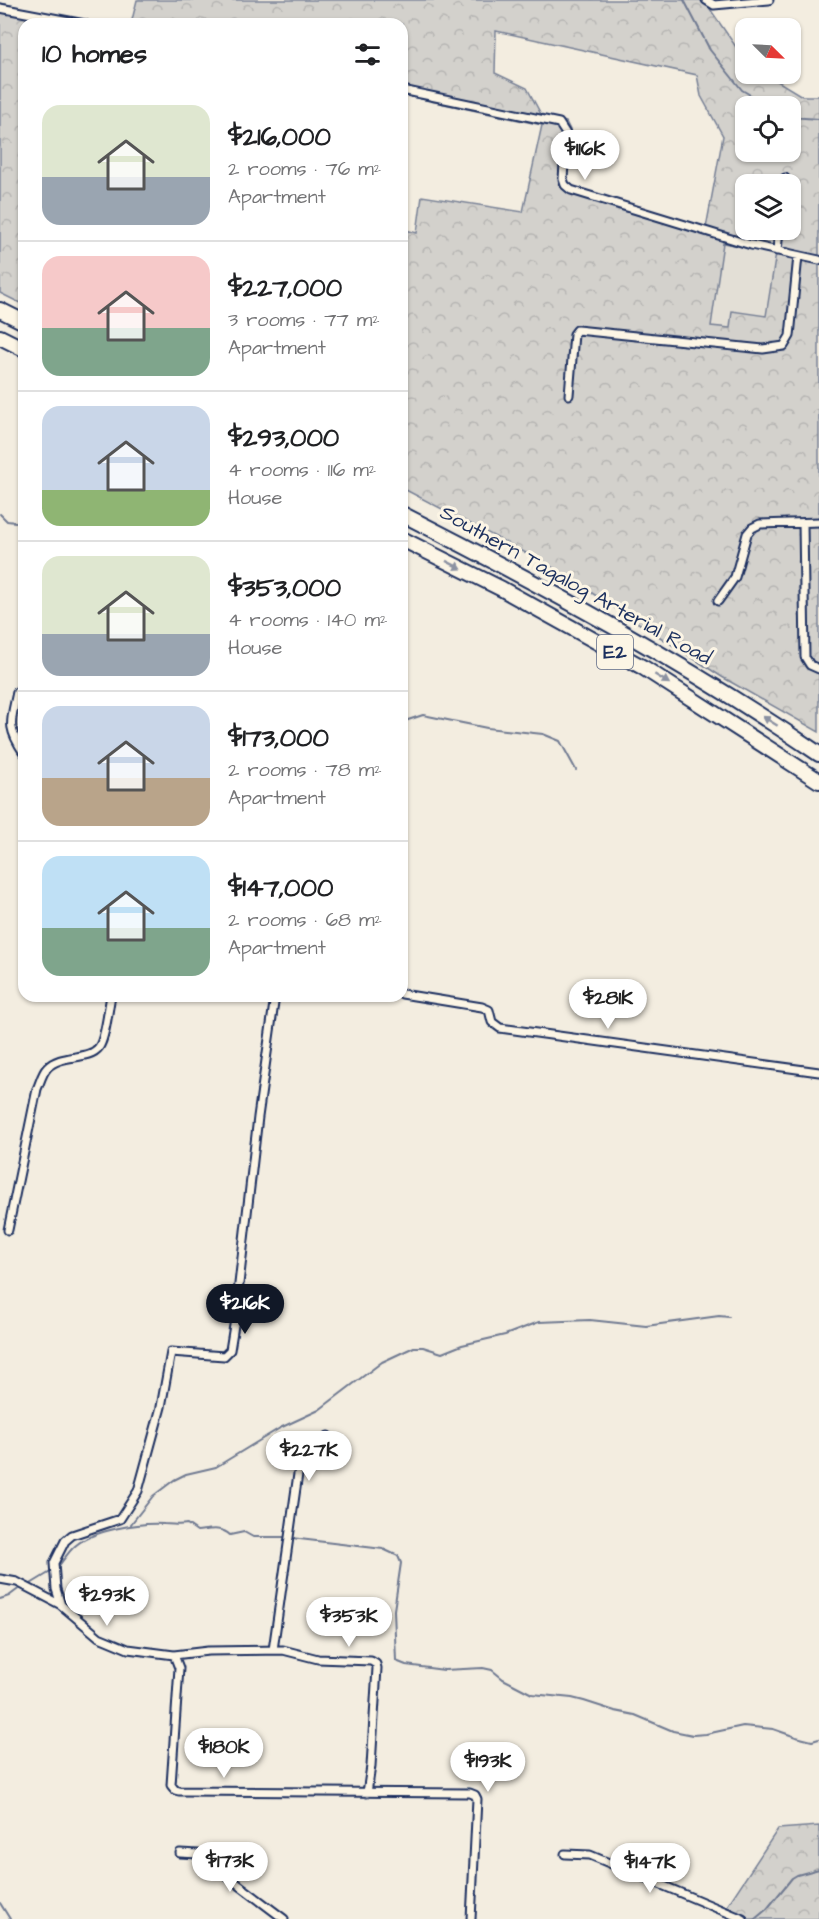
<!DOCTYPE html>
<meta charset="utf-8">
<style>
body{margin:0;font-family:"Architects Daughter",sans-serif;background:#f2f2f2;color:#202124;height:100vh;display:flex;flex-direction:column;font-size:22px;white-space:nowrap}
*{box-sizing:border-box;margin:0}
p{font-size:20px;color:#757577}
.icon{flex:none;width:33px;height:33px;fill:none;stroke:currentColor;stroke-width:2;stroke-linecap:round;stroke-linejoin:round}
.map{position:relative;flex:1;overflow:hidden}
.drawer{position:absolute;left:18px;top:18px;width:390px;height:984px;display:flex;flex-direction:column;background:#fff;border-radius:18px;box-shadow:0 2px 4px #0004}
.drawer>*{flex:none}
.needle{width:39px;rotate:114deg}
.buttons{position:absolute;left:735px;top:18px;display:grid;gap:12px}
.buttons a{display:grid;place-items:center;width:66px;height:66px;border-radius:12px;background:#fff;box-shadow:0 2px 4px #0004;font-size:30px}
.price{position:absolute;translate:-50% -51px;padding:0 14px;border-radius:21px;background:#fff;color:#222;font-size:20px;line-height:39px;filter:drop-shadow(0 2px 3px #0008)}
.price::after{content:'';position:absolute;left:50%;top:36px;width:18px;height:14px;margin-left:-9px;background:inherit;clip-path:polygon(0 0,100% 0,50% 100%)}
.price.selected{background:#111827;color:#fff}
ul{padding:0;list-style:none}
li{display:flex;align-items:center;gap:18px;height:150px;padding:0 24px}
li+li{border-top:2px solid #e0e0e0}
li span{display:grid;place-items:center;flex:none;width:168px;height:120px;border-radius:18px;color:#555}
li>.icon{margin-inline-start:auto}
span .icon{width:72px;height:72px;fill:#fffc;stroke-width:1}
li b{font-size:26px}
h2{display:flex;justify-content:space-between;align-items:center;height:72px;padding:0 24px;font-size:26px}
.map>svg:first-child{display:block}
.built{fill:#e3dfd6}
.forest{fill:url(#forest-crowns);stroke:#778095;stroke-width:1.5;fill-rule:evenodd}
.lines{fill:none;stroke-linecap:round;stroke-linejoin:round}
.stream{stroke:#707a91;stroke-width:2}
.minor-casing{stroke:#1b2f5e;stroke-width:11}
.motorway-casing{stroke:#1b2f5e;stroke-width:18}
.minor{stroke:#fcf5e5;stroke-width:7}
.motorway{stroke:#fcf5e5;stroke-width:14}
.oneway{fill:#8c92a2}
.labels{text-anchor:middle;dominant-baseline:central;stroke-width:6;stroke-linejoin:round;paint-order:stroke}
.shield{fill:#fcf5e5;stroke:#5e6a86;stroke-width:1.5}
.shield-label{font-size:20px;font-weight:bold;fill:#1b2f5e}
.street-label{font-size:21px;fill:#1b2f5e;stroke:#fcf5e5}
</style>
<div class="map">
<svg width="819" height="1919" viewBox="0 0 819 1919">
<defs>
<pattern id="forest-crowns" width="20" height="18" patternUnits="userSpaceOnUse" patternTransform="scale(1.5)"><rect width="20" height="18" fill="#d3d1cc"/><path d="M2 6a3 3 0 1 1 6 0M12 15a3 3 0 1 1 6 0" fill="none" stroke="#b5b4b2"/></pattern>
</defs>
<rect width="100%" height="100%" fill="#f3ede0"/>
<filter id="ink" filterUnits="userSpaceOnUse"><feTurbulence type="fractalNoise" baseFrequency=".0167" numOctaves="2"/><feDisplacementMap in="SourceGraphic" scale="12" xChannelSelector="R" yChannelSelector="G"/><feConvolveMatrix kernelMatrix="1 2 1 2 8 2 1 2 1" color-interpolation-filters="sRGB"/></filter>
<g filter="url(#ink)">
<path class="built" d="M723,243L776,253L766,317L733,312L730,328L710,326Z"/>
<path class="forest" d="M137,0H710V9L745,60L746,74H766L802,96H819V732L722,677L547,564L402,488V229L417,233L422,196L523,212L542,125L402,95V24H131ZM496,31L697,75L701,96L723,136L706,228L575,188L567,180L570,130L566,122L542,116L527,88L495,73ZM746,106H790V152H746ZM746,184H790V230H746ZM723,243L776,253L766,316L732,311L730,328L711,326Z
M0,3L100,24H24V305L0,293Z
M819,1826V1919H747L727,1906L778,1829Z"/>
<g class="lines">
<path class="stream" d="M684,0L710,50L742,90L769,106
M790,117L819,119
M0,514L7,521L24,523
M402,722L423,715L487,728L543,734L560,741L576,770
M131,1524L153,1496L174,1480L186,1474L216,1467L280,1428L319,1410L382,1362L414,1347H423L442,1353L462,1345L505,1335L539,1322L590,1320L646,1326L719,1316L729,1317
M57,1568C63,1561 68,1552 75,1546C93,1530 141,1522 164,1524C174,1524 177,1526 187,1524L197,1531C208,1530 221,1526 230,1535L244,1532L253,1537H283L383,1549L398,1556L401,1563L394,1610L396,1661L406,1665L444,1670L483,1668L492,1670L503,1679L532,1694L572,1698L584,1701L615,1711L635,1715L673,1731L693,1735L706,1734L743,1726L773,1729L796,1737L812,1741L819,1739
M29,1585L52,1571
M0,1599L9,1596L21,1587
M0,1903L10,1919
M755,1919L767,1909L792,1878L797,1875L819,1869"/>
<defs>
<path id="minor" d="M706,0L714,5L769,0
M0,8L85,24
M402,90L559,123L566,134L563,179L565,185L571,190L751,245L819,260
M784,184L785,178
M777,251L779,230
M569,395L574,334L577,330L763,349L784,346L790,336L798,256
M803,523L805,657L810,665L819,669
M718,601L735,577L747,534L752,528L760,524L819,522
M17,692C11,722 6,726 24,753
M402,994L482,1007L489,1010L492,1022L500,1028L819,1072
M275,996L258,1117L235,1319L230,1350L224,1356L171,1352L161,1407L138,1491L120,1519L72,1535L65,1541L54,1563L56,1589L61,1605L99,1637L128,1649L174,1655L208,1651L283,1650L318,1659L371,1661L376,1664L377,1668L371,1766L367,1793
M8,1230L37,1089C40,1083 42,1073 47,1068C61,1053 89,1061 99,1047C106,1037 108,1009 111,996
M0,1579L17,1582L61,1605
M273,1650L299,1467L305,1458L328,1436
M174,1655L179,1668L171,1785L175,1790L179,1791L470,1793L475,1795L477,1799L471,1919
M180,1853L198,1854L284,1919
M565,1854L590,1855L743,1919"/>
<path id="motorway" d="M0,310L24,322
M0,337L24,349
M402,514C546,587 685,663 819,754
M402,539L502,589L644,668L819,781"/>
</defs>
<use href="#minor" class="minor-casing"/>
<use href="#motorway" class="motorway-casing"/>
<use href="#minor" class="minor"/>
<use href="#motorway" class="motorway"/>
</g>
<defs><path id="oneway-solid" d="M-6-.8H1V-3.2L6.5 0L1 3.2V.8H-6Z" transform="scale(1.5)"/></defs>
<g class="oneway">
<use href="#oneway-solid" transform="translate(454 565) rotate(27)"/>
<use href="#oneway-solid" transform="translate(662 679) rotate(32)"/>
<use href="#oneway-solid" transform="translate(770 721) rotate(-148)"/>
</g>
</g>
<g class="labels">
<rect class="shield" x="597" y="635" width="36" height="34" rx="4.5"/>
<g class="shield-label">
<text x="615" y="652">E2</text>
</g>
<g class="street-label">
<text transform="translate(576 585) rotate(29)">Southern Tagalog Arterial Road</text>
</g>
</g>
</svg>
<div class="buttons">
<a><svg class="needle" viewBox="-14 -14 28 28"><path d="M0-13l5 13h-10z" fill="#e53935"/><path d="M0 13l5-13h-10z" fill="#757577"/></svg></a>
<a><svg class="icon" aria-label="locate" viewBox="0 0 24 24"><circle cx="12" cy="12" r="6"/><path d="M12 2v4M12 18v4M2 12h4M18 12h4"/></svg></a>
<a><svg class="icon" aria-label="layers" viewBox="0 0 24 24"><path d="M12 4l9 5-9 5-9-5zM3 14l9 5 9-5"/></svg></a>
</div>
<b class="price" style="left:585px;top:181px">$116K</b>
<b class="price" style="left:608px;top:1030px">$281K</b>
<b class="price selected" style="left:245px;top:1335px">$216K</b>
<b class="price" style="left:309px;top:1482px">$227K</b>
<b class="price" style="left:107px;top:1627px">$293K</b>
<b class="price" style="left:349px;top:1648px">$353K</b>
<b class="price" style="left:224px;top:1779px">$180K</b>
<b class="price" style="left:488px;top:1793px">$193K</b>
<b class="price" style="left:230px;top:1893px">$173K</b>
<b class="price" style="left:650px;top:1894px">$147K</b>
<section class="drawer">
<h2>10 homes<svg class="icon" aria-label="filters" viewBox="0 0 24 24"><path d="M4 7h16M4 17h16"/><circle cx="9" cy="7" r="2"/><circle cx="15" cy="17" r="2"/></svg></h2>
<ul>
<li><span style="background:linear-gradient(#dfe7d0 60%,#9aa5b1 0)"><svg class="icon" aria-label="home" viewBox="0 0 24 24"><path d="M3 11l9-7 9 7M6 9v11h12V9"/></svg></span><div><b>$216,000</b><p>2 rooms · 76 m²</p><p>Apartment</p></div></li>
<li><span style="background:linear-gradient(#f6c9c9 60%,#7fa58c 0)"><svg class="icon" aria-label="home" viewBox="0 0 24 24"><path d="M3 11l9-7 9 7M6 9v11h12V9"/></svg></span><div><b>$227,000</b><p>3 rooms · 77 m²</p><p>Apartment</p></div></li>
<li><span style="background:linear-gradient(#c9d6e8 70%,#8fb573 0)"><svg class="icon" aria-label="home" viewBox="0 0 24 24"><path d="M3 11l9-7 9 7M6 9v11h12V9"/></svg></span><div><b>$293,000</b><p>4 rooms · 116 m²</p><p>House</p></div></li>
<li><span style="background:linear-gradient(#dfe7d0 65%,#9aa5b1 0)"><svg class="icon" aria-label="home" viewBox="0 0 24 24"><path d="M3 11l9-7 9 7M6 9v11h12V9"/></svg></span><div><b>$353,000</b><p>4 rooms · 140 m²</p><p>House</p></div></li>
<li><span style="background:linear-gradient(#c9d6e8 60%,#b9a48a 0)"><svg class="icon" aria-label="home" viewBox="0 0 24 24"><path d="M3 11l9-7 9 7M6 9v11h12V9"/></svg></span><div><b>$173,000</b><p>2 rooms · 78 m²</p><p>Apartment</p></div></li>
<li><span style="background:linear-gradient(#bfe0f5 60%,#7fa58c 0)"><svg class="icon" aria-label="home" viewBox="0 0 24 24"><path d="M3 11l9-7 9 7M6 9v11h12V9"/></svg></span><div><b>$147,000</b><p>2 rooms · 68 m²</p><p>Apartment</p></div></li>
</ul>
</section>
</div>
